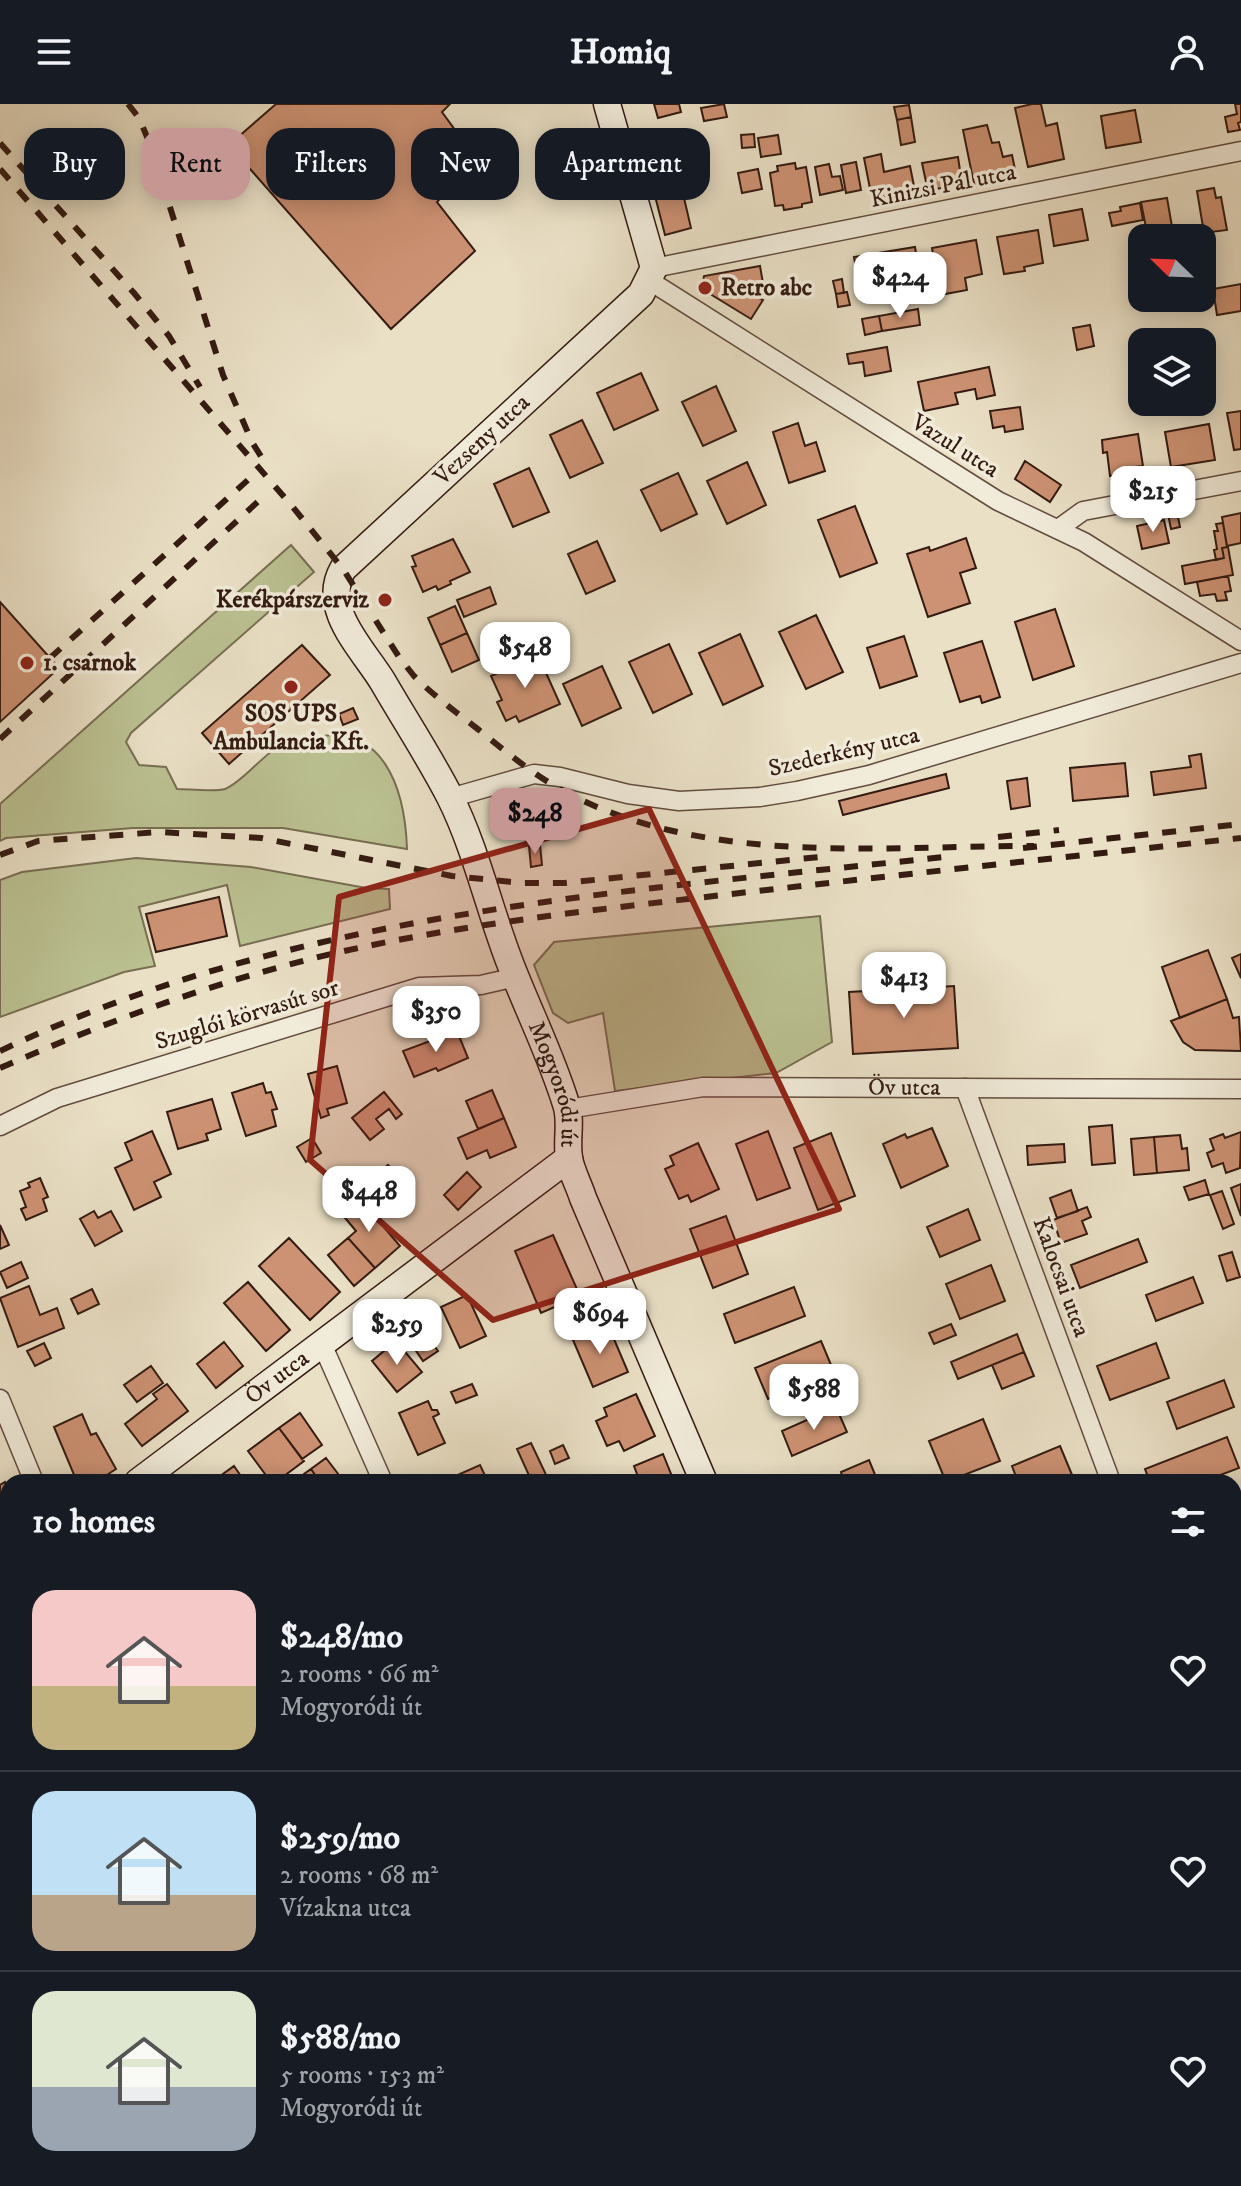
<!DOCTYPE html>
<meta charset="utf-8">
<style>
body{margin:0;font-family:"IM FELL DW Pica",serif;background:#20242c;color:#f1f3f6;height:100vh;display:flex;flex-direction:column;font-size:30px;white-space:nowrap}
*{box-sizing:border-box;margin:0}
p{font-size:26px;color:#9ea1a6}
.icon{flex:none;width:44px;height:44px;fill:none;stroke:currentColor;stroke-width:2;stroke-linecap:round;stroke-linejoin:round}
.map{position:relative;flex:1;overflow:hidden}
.drawer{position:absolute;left:0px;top:1370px;width:1242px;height:712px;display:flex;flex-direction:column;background:#171b24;border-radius:24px 24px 0 0;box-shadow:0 4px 20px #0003}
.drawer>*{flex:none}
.hud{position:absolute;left:24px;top:24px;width:800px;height:72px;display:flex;gap:16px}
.needle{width:52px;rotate:293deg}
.tools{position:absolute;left:1128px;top:120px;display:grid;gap:16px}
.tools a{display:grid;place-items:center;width:88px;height:88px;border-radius:16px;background:#171b24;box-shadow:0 4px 20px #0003;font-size:40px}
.price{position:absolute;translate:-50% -68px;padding:0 18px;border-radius:16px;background:#fff;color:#222;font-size:26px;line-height:52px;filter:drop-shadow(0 2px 4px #0008)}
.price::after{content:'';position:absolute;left:50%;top:48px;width:24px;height:18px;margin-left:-12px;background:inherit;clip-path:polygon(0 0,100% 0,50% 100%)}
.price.active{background:#c59692;color:#111}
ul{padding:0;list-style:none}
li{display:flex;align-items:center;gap:24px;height:200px;padding:0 32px}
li+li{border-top:2px solid #363941}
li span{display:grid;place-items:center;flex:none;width:224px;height:160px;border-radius:24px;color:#555}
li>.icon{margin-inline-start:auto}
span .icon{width:96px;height:96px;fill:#fffc;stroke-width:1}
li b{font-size:34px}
h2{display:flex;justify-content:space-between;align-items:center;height:96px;padding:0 32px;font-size:34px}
.pill{padding:0 28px;border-radius:24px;background:#171b24;box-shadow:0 4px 20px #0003;font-size:28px;line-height:72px}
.pill.active{background:#c59692;color:#111}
header{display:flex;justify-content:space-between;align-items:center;height:104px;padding:0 32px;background:#171b24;font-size:36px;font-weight:700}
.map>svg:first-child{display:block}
.green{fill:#bbc192;stroke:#786e52;stroke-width:2}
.building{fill:#cd9273;stroke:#341b12;stroke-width:2}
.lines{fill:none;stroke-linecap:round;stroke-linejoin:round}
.street-casing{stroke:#624c3f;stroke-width:21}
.secondary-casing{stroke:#341b12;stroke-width:29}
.street{stroke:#f1ebda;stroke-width:18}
.secondary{stroke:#f1ebda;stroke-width:26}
.rail{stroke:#341b12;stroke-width:6;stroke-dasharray:14 14;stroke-linecap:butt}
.marked{fill:#8f2418;fill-opacity:0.2;stroke:#8f2418;stroke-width:6;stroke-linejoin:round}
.poi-dot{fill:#8f2418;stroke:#f1ebda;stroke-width:3}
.labels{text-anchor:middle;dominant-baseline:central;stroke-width:7;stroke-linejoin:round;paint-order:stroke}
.street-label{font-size:24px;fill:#341b12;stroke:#f1ebda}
.poi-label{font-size:24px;font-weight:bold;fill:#341b12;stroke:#f1ebda;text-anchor:start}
</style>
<header><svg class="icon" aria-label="menu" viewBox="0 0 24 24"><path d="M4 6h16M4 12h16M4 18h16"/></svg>Homiq<svg class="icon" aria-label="person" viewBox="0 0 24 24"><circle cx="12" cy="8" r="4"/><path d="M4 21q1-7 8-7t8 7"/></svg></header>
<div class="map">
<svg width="1241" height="2082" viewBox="0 0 1241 2082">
<rect width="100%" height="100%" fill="#eae0c6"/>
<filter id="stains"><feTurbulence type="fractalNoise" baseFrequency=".0025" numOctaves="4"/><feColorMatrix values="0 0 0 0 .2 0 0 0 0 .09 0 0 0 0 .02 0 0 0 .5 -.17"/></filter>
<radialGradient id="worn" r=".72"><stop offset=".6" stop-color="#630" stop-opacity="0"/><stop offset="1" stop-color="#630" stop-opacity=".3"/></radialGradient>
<path class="green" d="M291,441L314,468L131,629L126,638L139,661L166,663L177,685C188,685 215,688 225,685C241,679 262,652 278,643C287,639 299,637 308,635C383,614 405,685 407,745L283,724H133L6,734L0,737V700Z
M136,754L251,763L366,784L389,785L390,805L240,842L227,781L139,803L155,862L124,868L0,913V776L22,768Z
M820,812L832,938L776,969L615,987L603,909L568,919L553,909L534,861L554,838Z"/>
<path class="building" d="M276,0H450L442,8L458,30L452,81L437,98L475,147L391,225L229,41Z
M654,0H679L681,8L658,14Z
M724,0L727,13L704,17L701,4Z
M1032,0H1041L1046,22L1057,19L1064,55L1028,63L1015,4Z
M1235,0H1241V18L1238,19L1240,26L1228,28L1225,13L1237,10Z
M909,1L911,13L897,16L894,3Z
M1135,6L1141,38L1106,44L1101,12Z
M911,13L915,38L901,41L897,16Z
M987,21L992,39L999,38L1003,53L1012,51L1016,70L974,80L963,26Z
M754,30L755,43L742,44L741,31Z
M778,31L781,50L761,53L758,34Z
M673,49L677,65L691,62L695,78L654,88L647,55Z
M881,50L884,68L910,62L915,87L872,95L864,54Z
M958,53L962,80L936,85L935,77L926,78L922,59Z
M856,58L861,86L846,89L841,61Z
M795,59L796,65L806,63L812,98L802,100V103L784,106L783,101L775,102L770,69L778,67L777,62Z
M829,60L832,73L840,72L843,86L820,91L815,63Z
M758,65L762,85L742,89L738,69Z
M681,81L691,124L665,131L654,88Z
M1214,84L1216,94L1221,93L1227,126L1204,129L1197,87Z
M1167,94L1174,134H1148L1141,98Z
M1140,99L1143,116L1112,122L1109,109L1121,107L1120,103Z
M1082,105L1088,136L1054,142L1049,111Z
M1038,126L1043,159L1024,163L1025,167L1004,170L997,133Z
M976,136L982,170L965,174L967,186L940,191L932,144Z
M915,143L921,182L900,186L898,180L860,187L854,153Z
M760,162L764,185L753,187L752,190L763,196L751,215L702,185L704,172Z
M842,175L844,189L836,190L833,177Z
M1241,180V207L1217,211L1213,185Z
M847,188L850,201L838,203L836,190Z
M918,205L920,221L882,227L879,212Z
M879,212L882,227L865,231L862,215Z
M1090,221L1094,242L1077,246L1073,224Z
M887,243L891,267L865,272L863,258L849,260L847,250Z
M989,263L995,291L977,295L975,285L955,289L958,300L924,307L918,278Z
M641,269L658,306L614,326L597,289Z
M716,282L736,327L703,342L682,298Z
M1020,303L1023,325L1005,328L1004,322L993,324L990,307Z
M1241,307V345L1234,346L1227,309Z
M582,316L603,359L570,374L550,331Z
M798,319L805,342L816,338L825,367L789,379L773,328Z
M1209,320L1215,356L1171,363L1165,328Z
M1138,330L1143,362L1125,364L1126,369L1110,372L1107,348L1103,349L1102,336Z
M1025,357L1061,381L1050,398L1015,375Z
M747,358L766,401L727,420L707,377Z
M529,364L549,408L513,423L494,380Z
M678,369L697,410L661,427L641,386Z
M855,402L877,459L840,473L818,416Z
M1177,408L1180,423L1171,425L1168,410Z
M1241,409V439L1227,442L1222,413Z
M1164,416L1169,439L1142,445L1137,422Z
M1223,419L1227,443L1222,444L1224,454L1216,456L1214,446L1217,445L1214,427H1218L1216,420Z
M966,434L976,464L960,469L970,499L928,513L907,450L929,443L930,447Z
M453,435L470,468L450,477L451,480L438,486L436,482L423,488L412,463L416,462L412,452Z
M597,437L615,477L586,490L568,450Z
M1228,443L1233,471L1185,480L1182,462L1224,454L1222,444Z
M1228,472L1231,487L1225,488L1227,496L1217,497L1215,490L1200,492L1197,478Z
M490,483L496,500L464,513L457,496Z
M0,498L59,564L0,618Z
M455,502L467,529L440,541L428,514Z
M1055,505L1074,562L1033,576L1015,518Z
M816,511L843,568L806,585L779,528Z
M467,529L479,556L452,568L440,541Z
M740,530L763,582L723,601L699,549Z
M904,532L917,572L880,584L867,544Z
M982,537L1000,593L982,599L980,592L960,598L944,549Z
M669,540L692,590L653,609L629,558Z
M302,541L330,571L229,660L202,629Z
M538,551L560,600L519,618L516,612L506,617L497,598L502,596L491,572Z
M602,562L621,604L582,622L563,580Z
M353,604L358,615L343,621L339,610Z
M1201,650L1206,684L1154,691L1151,668L1191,663L1189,652Z
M1125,659L1128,692L1073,697L1070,664Z
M946,670L949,684L843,711L839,697Z
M1027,674L1030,702L1011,705L1007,677Z
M540,741L542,761L531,763L529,742Z
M219,793L227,832L156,848L146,810Z
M1208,846L1227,895L1180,914L1162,863Z
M1241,850V874L1232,854Z
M954,882L958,944L853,950L849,888Z
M1227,895L1233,914L1239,913L1241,947L1195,946L1183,938L1171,917Z
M457,927L468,954L438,967L436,964L414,973L403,947Z
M337,962L347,999L327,1005L329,1011L321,1014L308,970Z
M263,979L266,989L271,988L277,1005L272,1006L276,1022L246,1032L232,989Z
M492,986L504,1014L478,1025L466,997Z
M384,988L402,1010L396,1015L389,1005L376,1015L384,1025L370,1036L352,1014Z
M212,995L221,1025L206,1030L208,1036L178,1045L167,1008Z
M504,1014L516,1043L490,1054L487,1046L467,1055L458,1034Z
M1112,1021L1115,1059L1092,1061L1089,1023Z
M932,1024L948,1062L901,1084L883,1040L905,1030L907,1034Z
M152,1027L171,1070L154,1078L161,1093L134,1106L115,1064L132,1056L125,1039Z
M768,1027L790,1084L757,1096L736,1040Z
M1241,1028L1240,1064L1226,1069L1223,1059L1212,1063L1207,1049L1214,1046L1210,1035L1223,1030L1225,1034Z
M831,1029L855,1092L818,1106L794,1044Z
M1180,1031L1182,1045L1187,1044L1189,1066L1157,1069L1154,1033Z
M1154,1033L1157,1069L1134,1071L1131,1035Z
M312,1034L321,1049L306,1058L297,1043Z
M698,1039L719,1085L691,1098L688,1091L679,1095L665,1065L674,1061L670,1052Z
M1064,1040L1065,1058L1028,1061L1027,1042Z
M388,1061L406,1081L383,1101L365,1080Z
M467,1068L481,1083L458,1106L444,1091Z
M40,1074L48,1093L43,1095L47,1107L26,1116L21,1105L26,1103L20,1087L30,1083L28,1079Z
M1205,1076L1209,1090L1189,1096L1184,1083Z
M1241,1080V1112L1231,1084Z
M1071,1086L1078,1107L1057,1114L1050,1094Z
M1222,1087L1234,1120L1223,1125L1210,1091Z
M358,1093L400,1142L375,1164L348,1134L356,1127L341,1109Z
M1087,1103L1091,1113L1082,1117L1087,1130L1061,1139L1053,1116Z
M968,1105L980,1136L940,1153L927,1123Z
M94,1107L98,1114L111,1107L122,1127L95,1142L80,1115Z
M726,1112L748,1170L713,1184L690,1125Z
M0,1121L9,1141L0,1145Z
M553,1131L580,1192L541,1209L515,1147Z
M289,1134L340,1188L310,1216L259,1162Z
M348,1134L375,1164L354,1182L328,1151Z
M1138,1135L1147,1158L1080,1184L1071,1161Z
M1232,1148L1240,1173L1227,1177L1219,1152Z
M21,1158L28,1174L7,1184L0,1168Z
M991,1161L1005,1197L960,1215L946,1180Z
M1193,1173L1203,1199L1156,1217L1146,1191Z
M248,1178L290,1226L266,1247L224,1199Z
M29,1182L40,1211L57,1204L64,1224L18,1243L0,1194Z
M794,1183L805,1212L735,1239L724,1210Z
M92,1185L99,1200L78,1210L71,1195Z
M467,1191L486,1232L460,1244L441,1203Z
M951,1220L956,1231L934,1240L929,1229Z
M608,1221L628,1268L593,1283L573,1236Z
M422,1225L438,1247L423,1257L408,1235Z
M1017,1230L1024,1248L958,1275L951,1258Z
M396,1237L422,1268L397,1288L372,1257Z
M821,1237L834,1268L768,1295L755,1264Z
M224,1238L243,1262L216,1284L197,1260Z
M44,1239L51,1254L35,1262L27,1247Z
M1156,1239L1169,1274L1110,1296L1097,1262Z
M1024,1248L1034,1272L1002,1285L992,1261Z
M151,1262L163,1279L137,1298L124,1281Z
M1224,1276L1234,1303L1177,1325L1167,1298Z
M167,1280L188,1307L142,1342L125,1320L157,1295L153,1290Z
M472,1280L477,1291L456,1299L451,1288Z
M636,1290L655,1332L624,1347L619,1337L607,1342L596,1317L607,1312L604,1304Z
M428,1297L432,1306H437L439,1310L433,1313L445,1339L418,1351L399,1309Z
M836,1303L847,1328L792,1352L782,1327Z
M300,1309L322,1341L302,1355L279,1324Z
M82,1310L91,1331L96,1329L116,1365L96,1378H77L54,1323Z
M983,1315L1000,1357L946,1378L929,1337Z
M279,1324L304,1357L276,1378H271L248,1347Z
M1227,1333L1239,1364L1202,1378H1150L1145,1365Z
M531,1339L549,1377L548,1378H532L517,1345Z
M563,1341L569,1354L555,1360L550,1347Z
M1060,1342L1075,1378H1018L1012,1362Z
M663,1350L673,1375L664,1378H640L634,1362Z
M326,1354L342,1375L338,1378H320L311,1365Z
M869,1356L878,1378H844L841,1368Z
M480,1361L488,1378H442Z
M234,1362L245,1378H212Z
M311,1365L320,1378H293Z
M5,1378L8,1385V1437L0,1440V1381Z
M1241,1444V1480L1234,1483V1447Z
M1237,1503L1241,1514V1545L1234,1548V1504Z
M1241,1557V1580L1234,1582V1559Z
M1241,1580V1603L1234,1606V1582Z
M7,1806L8,1824L0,1827V1809Z
M6,1875L8,1900L0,1904V1878Z
M8,1900V1931L0,1935V1904Z
M8,1953V1982L0,1964V1957Z
M1241,1961V1994L1234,1997V1964Z
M103,2074H147L150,2082H86Z
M259,2074H302L306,2082H262Z
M410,2074H423L426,2082H396Z
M916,2074H959L962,2082H906L917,2077Z
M1109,2074H1121L1125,2082H1091Z
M1206,2074H1232L1235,2082H1210Z"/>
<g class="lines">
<defs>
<g id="street">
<path d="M654,164L1241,47"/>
<path d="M650,177L998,397L1084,438L1241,537"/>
<path d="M1058,425L1083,407L1241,377"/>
<path d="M450,694L534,670L560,673L628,690L679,697L760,693L797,687L869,671L1241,559"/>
<path d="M965,984L1111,1378"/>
<path id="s1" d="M568,1005L703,983L1241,985"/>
<path d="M0,1022L57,994L419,883L481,881L516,873"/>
<path d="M322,1240L383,1378"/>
<path d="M0,1295L34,1378"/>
<path d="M1234,1709L1241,1728"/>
<path d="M1234,1866L1241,1864"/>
<path d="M0,2048L8,2065"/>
<path d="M12,2074L16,2082"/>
<path d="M348,2074L352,2082"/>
<path d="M691,2074L694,2082"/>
<path d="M809,2082L820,2074"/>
</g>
<g id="secondary">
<path id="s2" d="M607,0L654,164L641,190L343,465C320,505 363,545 383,578C405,616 430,654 450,693C476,745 489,805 510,859C528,906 551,951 566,1000C572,1017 566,1036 569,1054C571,1067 579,1081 583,1094L704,1378"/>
<path id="s3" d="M138,1378L569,1054"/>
<path d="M0,1494L8,1486"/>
<path d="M1004,2074L1007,2082"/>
</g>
</defs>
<use href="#street" class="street-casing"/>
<use href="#secondary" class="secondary-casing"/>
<use href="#street" class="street"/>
<use href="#secondary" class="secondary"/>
<path class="rail" d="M128,0L139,14L150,40L223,271L252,338L262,354
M0,39L134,189L169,232L200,283
M0,65L292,402L343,465L399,553L414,572C434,592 457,609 479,626C511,652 541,677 579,695C719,761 882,742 1034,742
M50,554L249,375
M0,635L264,392
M998,733L1059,726
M1023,744L1241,720
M0,751L38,737L159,728L261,734L452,772L522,779H564L819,753
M0,947C295,807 624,788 943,753
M0,964C108,917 217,877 331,850C466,819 603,805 740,789C907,770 1074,752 1241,734"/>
</g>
<path class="marked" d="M649,705L839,1105L493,1216L310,1056L339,793Z"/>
<g class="poi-dot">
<circle cx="705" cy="184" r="8"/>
<circle cx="385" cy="496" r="8"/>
<circle cx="27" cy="559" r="8"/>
<circle cx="291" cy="583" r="8"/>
</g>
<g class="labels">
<g class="street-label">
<text transform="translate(943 82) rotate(-11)">Kinizsi Pál utca</text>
<text transform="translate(482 336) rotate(-43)">Vezseny utca</text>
<text transform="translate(955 342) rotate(32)">Vazul utca</text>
<text transform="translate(844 648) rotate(-13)">Szederkény utca</text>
<text transform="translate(247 911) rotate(-17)">Szuglói körvasút sor</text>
<text stroke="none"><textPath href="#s2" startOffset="1172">Mogyoródi út</textPath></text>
<text stroke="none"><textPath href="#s1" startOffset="338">Öv utca</textPath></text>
<text transform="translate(1061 1173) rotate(70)">Kalocsai utca</text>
<text stroke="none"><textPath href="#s3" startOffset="174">Öv utca</textPath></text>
</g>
<g class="poi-label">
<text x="721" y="184">Retro abc</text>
<text x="369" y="496" text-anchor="end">Kerékpárszerviz</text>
<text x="43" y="559">1. csarnok</text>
<text x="291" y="610" text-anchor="middle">SOS UPS<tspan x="291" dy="28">Ambulancia Kft.</tspan></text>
</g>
</g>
<rect width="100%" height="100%" filter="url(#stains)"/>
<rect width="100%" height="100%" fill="url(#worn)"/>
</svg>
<div class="tools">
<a><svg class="needle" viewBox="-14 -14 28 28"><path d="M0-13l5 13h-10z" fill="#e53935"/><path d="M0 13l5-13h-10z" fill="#9ea1a6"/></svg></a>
<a><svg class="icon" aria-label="layers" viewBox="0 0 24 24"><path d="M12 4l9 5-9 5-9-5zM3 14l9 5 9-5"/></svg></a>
</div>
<b class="price" style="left:900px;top:216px">$424</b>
<b class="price" style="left:1153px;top:430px">$215</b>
<b class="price" style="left:525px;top:586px">$548</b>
<b class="price active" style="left:535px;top:752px">$248</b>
<b class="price" style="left:904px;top:916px">$413</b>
<b class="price" style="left:436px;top:950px">$350</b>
<b class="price" style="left:369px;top:1130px">$448</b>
<b class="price" style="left:600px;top:1252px">$694</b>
<b class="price" style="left:397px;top:1263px">$259</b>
<b class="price" style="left:814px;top:1328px">$588</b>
<div class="hud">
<a class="pill">Buy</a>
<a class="pill active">Rent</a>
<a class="pill">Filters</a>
<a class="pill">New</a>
<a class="pill">Apartment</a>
</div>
<section class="drawer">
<h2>10 homes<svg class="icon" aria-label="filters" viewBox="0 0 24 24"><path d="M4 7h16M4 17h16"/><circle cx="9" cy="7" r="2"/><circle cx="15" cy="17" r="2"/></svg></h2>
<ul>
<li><span style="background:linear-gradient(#f6c9c9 60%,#c2b280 0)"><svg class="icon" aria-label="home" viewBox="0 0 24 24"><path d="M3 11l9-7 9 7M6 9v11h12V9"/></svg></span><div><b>$248/mo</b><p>2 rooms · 66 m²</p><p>Mogyoródi út</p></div><svg class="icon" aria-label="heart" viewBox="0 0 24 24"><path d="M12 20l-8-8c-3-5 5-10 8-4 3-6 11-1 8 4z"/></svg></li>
<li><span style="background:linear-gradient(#bfe0f5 65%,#b9a48a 0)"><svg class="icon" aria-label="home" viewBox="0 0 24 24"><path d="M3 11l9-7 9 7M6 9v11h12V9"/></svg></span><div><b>$259/mo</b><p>2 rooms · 68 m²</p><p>Vízakna utca</p></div><svg class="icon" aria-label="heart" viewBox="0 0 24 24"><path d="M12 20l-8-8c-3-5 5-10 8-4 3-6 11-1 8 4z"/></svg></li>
<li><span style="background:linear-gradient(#dfe7d0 60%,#9aa5b1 0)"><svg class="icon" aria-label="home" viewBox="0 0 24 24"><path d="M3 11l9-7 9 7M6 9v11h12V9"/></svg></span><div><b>$588/mo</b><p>5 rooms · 153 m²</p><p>Mogyoródi út</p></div><svg class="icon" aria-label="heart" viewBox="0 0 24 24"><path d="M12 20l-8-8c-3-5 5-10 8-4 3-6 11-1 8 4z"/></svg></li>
</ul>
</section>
</div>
